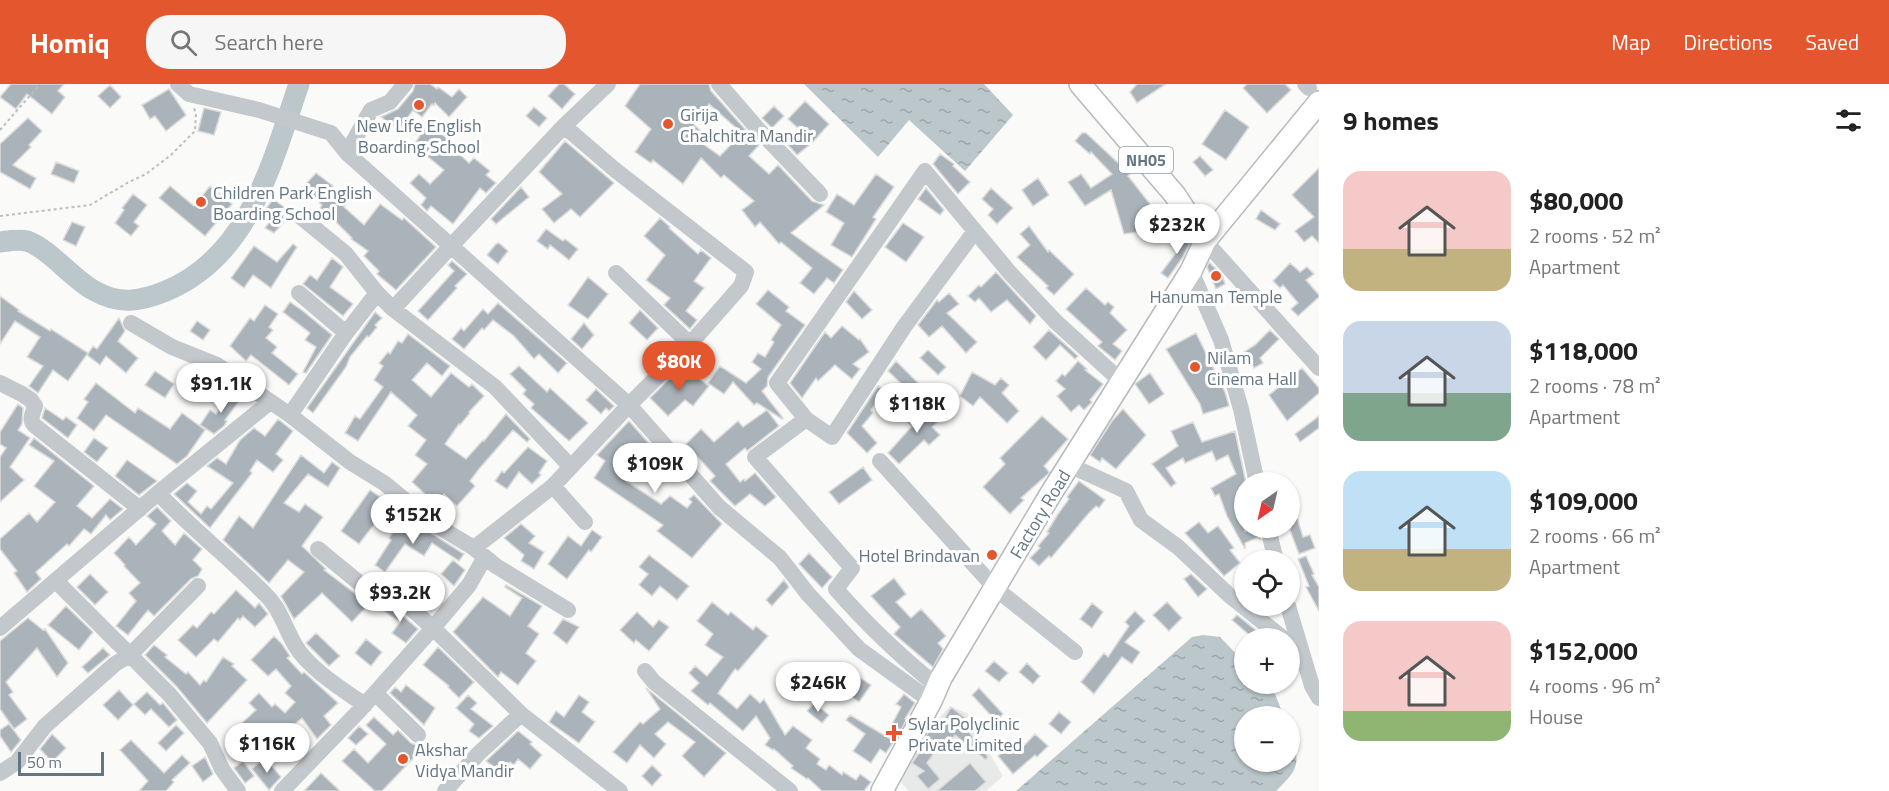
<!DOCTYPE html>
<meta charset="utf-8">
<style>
body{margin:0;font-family:"Titillium Web",sans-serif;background:#f6f6f6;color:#222;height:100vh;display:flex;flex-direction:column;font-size:22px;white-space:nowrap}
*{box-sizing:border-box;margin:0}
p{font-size:20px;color:#767676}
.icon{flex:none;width:33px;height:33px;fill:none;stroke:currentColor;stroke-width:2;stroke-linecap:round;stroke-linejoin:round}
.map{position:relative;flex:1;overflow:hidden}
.sheet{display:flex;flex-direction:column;background:#fff;width:570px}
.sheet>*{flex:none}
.needle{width:39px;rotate:214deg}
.buttons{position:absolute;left:1234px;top:388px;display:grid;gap:12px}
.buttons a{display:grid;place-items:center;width:66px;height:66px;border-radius:50%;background:#fff;box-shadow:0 2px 4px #0004;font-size:30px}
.scale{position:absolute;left:18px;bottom:15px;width:86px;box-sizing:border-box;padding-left:6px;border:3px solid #657683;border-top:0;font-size:16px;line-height:21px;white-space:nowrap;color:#657683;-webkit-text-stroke:4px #fff;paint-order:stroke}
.price{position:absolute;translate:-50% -51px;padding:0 14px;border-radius:21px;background:#fff;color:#222;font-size:20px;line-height:39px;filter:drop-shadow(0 2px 3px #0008)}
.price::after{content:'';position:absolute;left:50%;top:36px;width:18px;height:14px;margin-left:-9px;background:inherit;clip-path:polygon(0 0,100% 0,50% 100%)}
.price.on{background:#e4572e;color:#fff}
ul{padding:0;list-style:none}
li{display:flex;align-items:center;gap:18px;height:150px;padding:0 24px}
li span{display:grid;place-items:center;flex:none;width:168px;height:120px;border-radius:18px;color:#555}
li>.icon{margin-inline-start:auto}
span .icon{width:72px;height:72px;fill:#fffc;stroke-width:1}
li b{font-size:26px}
h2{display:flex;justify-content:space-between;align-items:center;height:72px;padding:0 24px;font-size:26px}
header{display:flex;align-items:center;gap:36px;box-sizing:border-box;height:84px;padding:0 30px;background:#e4572e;color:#fff}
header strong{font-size:28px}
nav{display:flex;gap:33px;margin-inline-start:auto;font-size:21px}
.search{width:420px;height:54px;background:#f6f6f6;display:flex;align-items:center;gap:15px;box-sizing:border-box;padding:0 21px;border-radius:24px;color:#767676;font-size:22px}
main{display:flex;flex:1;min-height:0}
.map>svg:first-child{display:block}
.built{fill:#e8e9e9}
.water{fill:url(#water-ripples)}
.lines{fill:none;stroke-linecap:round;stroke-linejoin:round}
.river{stroke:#bbc7cb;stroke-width:21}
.building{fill:#aab3b9;stroke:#dcdcda;stroke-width:1.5;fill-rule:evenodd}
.major-casing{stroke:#b5babe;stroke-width:24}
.path{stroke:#bbbfc2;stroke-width:2;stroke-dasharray:3 3;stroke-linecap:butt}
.minor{stroke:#c3c8cc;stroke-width:16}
.major{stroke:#fff;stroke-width:21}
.poi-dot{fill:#e4572e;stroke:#fff;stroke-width:2}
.labels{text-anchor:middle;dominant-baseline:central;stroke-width:6;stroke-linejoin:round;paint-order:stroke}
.shield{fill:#fff;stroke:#939fa8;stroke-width:1.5}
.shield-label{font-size:16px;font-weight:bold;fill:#657683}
.poi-label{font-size:18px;fill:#657683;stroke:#fff;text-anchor:start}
.street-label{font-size:18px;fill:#657683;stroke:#fff}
</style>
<header>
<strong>Homiq</strong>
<div class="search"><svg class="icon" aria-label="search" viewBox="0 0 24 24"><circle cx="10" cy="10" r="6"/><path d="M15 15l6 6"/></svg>Search here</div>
<nav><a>Map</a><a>Directions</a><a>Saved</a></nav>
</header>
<main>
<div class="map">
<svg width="1319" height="707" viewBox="0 0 1319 707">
<defs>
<pattern id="water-ripples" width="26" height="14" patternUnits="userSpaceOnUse" patternTransform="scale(1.5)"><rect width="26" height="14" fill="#bbc7cb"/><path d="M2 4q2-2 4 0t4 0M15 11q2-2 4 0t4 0" fill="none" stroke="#9ca6aa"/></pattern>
</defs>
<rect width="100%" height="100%" fill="#fafaf8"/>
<path class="built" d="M950,622L969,630L982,657L1003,692L986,707H909L899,696L924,651Z"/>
<path class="water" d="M804,0H984L1013,31L965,87L909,36L878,73Z
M1203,551L1220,553L1245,579V600H1266L1275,610L1284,633H1245V678H1290V649C1301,679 1299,685 1276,707H1016L1192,553Z"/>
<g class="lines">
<path class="river" d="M0,158C8,157 19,155 27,157C48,164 72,194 93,206C119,221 139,218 166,207C250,172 272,78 299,0"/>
</g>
<path class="building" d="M11,0H64L58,7L65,13L52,30L27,10L16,25L0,13Z
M415,0H430L437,5L438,3L452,13L459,5L467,13L449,33L435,19L434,21L432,20L422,33L413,26L399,46L381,33L398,25L413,7Z
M559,0H564L575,10L562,25L548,12Z
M640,0H709L711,7L759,61L749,72L769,90L778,81L812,117L824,121L791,149L843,186L834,199L827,194L814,210L800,199L812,184L781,158L779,160L760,138L755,143L742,126L754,117L724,91L721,94L701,74L683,100L653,76L651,79L635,68L651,45L625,22ZM709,20L742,49L720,72L695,54L701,47L694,41Z
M1137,0H1166L1137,19L1130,8Z
M1247,0H1285L1291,6L1267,29L1243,4Z
M110,1L121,13L110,24L98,12Z
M169,5L186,31L166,47L155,32L150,35L142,21Z
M805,17L829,40L813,58L797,71L788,61L802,48L788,35Z
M774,22L784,32L772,44L762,34Z
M534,23L547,34L539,43L526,32Z
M204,24L221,28L214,51L198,47Z
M1225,26L1249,43L1226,76L1202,60Z
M28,34L42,47L29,61L31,63L13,81L36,94L30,105L0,88V60Z
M427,40L457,61L454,65L469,79L474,74L490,87L486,91L496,99L486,109L480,104L453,140L431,122L427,127L421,121L426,114L410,99L419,90L430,100L444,86L427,72L429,70L414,61Z
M1082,49H1086L1130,90L1128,92L1169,144L1124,150L1111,106L1085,122L1068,98L1081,90L1091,104L1112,90L1091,68L1090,70L1075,57Z
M565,57L614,99L580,133L571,125L554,139L542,125L562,110L539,88Z
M940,70L954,80L953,82L970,98L958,110L933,80Z
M1200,72L1213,86L1205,92L1193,78Z
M56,78L79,87L74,99L51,90Z
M1319,84V159L1312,152L1304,158L1295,147L1314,133L1292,111Z
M316,89L333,102L332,103L348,118L344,123L364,141L380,120L402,136L404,134L436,163L396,206L377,190L379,187L364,172L368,167L351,155L352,154L330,132L320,124L322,121L303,103Z
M876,90L894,103L873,133L876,135L852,173L831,161L844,139L826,128L837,110L854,121Z
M1038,94L1049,111L1033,122L1022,106Z
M170,102L194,122L210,102L232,120L205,152L159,114Z
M521,103L529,113L496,140L491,135Z
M926,104L944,126L940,131L918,115Z
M991,104L1013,124L997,140L988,131L993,125L982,115Z
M133,110L147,121L134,138L139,142L131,152L115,139L124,126L122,124Z
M273,115L284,123L280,129L287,135L274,149L265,144L274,132L265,126Z
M1261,126L1280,140L1275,146L1256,135Z
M660,134L670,143L669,144L698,170L701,166L711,174L694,197L704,204L686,227L697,236L690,245L664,221L670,214L646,196L665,171L644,152Z
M1176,137L1190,159L1183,173L1168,194L1161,189L1182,161Z
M72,138L85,143L76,162L63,156Z
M903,139L924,153L906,178L885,163Z
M1029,142L1048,168L1049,166L1074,190L1054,211L1046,204L1048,202L1017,173L1030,161L1020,150Z
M546,145L563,157L565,155L578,165L569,176L550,161L548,165L537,157Z
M499,159L508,167L498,180L487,171L496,160Z
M293,160L297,163L271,204L253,191L244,204L231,194L254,162L277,178Z
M332,174L343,183L330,203L353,220L343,232L303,200L310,191L317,196Z
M452,177L467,190L455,202L457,204L428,236L418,227L454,187L448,181Z
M1209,178L1222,191L1225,200L1216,205L1207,183Z
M1290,179L1300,188L1307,183L1314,190L1306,196L1319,211V213L1298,232L1291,225L1298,219L1283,201L1280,204L1273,197Z
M996,188L1036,232L1030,240L1007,216L991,228L979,214L975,218L968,212L979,201L981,203Z
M588,193L608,210L588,235L568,221Z
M1086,204L1105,221L1108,218L1114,223L1110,229L1127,246L1113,260L1122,267L1115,276L1098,262L1102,258L1066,225Z
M768,206L789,223L786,227L805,241L768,293L767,302L762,307L783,334L782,335L757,319L754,321L733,298L724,310L708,299L720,282L746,299L761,285L752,278L758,269L765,273L774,258L771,256L781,241L756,220Z
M854,207L872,226L862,235L846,218Z
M949,209L959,220L947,229L977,258L966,269L942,242L929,253L918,241L937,216L939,218Z
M0,212L19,226L18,227L50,247L51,245L88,269L68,297L53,286L38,309L29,302L43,282L27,273L40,253L15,237L0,260Z
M290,218L303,227L332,251L306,289L303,288L316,263L305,256L310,249L283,228Z
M498,219L567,279L558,289L539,270L534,275L514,252L493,236L484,246L482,244L464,265L452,255L461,244L464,247L483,225L488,230Z
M265,221L278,230L269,243L273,246L266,254L277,263L272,269L298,290L289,301L251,271L246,277L230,262L250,234L254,237Z
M640,226L658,244L647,256L629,239Z
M375,228L382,234L375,241L377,243L369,253L367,252L350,273L346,283L313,329L307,324Z
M119,234L125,247L118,257L138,274L126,289L106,272L100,281L87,271L93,262L97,265Z
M197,237L210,246L203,256L190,247Z
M584,239L594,251L582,265L571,255Z
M842,242L859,256L860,255L869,268L853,280L860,285L852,295L835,281L818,297L816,294L802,314L790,299L825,248L831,254Z
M1049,246L1078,272L1075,275L1060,261L1046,276L1033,263Z
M1270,246L1279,255L1260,274L1263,279L1254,284L1244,268L1255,261Z
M1196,249L1225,308L1229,322L1203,330L1200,320L1166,265Z
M408,250L450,282L442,292L427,279L412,296L431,313L451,289L469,303L472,300L484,312L469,328L470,329L460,341L459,340L445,360L466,375L483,356L484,357L506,330L530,355L527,358L513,346L479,385L470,397L475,402L457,422L444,410L436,420L412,398L427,380L415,371L426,356L408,342L417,331L391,308L358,357L345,349L355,332L360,335L383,303L374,296L383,282L379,279L388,268L390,270L398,257L402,259Z
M928,266L946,283L938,291L920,274Z
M896,277L926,307L918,316L888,287Z
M1078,277L1087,285L1085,286L1103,300L1090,316L1092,318L1084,326L1079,321L1071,328L1057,312L1065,305L1056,297L1062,290L1065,292Z
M519,282L547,308L550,304L588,339L569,357L531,324L534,320L523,310L526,306L510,290Z
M1302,284L1319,304V309L1287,337L1269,311Z
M678,286L691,295L694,291L709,302L693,322L685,316L668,332L650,314Z
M155,287L174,300L165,314L145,301Z
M972,288L995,301L1001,294L1009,301L1002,309L1019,327L1007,339L980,313L973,322L960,312Z
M1150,289L1164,310L1149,320L1135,300Z
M96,299L135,329L138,324L170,345L182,329L205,346L187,372L177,380L106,331L94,347L77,334L88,318L84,315Z
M878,302L885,306L871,326L873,329L862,342L877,359L867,369L847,349Z
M596,305L614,322L609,327L606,324L601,330L586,316Z
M234,306L243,312L225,336L227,337L224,342L214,350L200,341L210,326L216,330Z
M18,320L23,324L22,340L18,346L30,354L10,383L24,396L0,418V373L6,364L0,360V348Z
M945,321L950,327L932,343L940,351L929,361L924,356L899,380L888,369L912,342L903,333L912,325L926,336H929Z
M45,324L63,336L66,333L77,341L68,354L42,334Z
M1123,325L1146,351L1116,385L1102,374L1100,378L1090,371L1112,337Z
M767,326L779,342L747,367L745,364L726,380L740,398L744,395L745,397L755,389L776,413L765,422L750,410L735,422L710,397L715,392L686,360L701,345L714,358L738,337L743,343Z
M1042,332L1068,355L1044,382L1049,388V389L1021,414L1024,416L1010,430L983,403L1005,380L1000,374Z
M1319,332V344L1300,358L1295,350Z
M278,335L293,347L276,370L283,376L273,388L257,376L250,387L252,389L210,444L174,410L187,399L197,407L188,418L201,430L207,422L211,425L233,399L207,382L217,374L226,380L240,356L254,344L265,352Z
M629,337L662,374L655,381L641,367L630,383L634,386L626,397L661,420L670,412L687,424L692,418L689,415L694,411L722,440L692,474L657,447L663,441L594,394L605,377L597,371Z
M1193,338L1202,358L1235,347L1246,399L1245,447L1258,444L1260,456L1259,453L1245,459V465L1227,432L1219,410L1215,412L1211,404L1236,390L1228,371L1216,377L1212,367L1185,379L1183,374L1166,384L1176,399L1171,403L1152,380L1178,362L1171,347Z
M34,354L94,402L77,422L92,434L110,415L123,425L110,436L106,431L91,450L84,445L69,462L67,460L36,488L41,495L27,508L14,489L17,487L0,465V455L29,429L37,438L55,418L34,402L54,377L29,361Z
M94,354L108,364L97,378L84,368Z
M528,363L547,377L539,389L541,391L532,400L519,388L507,405L495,397L502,387L504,389Z
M301,371L324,389L332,378L340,384L328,403L308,390L284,419L299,428L305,420L323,433L302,462L326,485L324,486L369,520L352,538L322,509L294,535L281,512L304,488L288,476L269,499L223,456L239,432L253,444Z
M127,376L157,397L139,411L115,392Z
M863,383L872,396L839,420L829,408Z
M1079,397L1105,416L1099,424L1096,422L1088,430L1051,474L1049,472L1039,482L1030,474L1040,464L1038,462L1049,449L1047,448L1058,430L1069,415L1067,413Z
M370,406L390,420L359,460L341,447Z
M1292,417L1303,453L1310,451L1315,464L1299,470L1290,446V418Z
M157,423L171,437L162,447L175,461L184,449L202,465L193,476L202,485L198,492L191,495L154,532L148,526L128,551L116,542L136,517L129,509L140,499L124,482L125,481L114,469L129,453L136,461L156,440L147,432Z
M400,438L416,449L420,442L464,470L459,477L432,459L424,472L405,460L385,488L375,481L391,456L389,454Z
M1199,438L1208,449L1218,442L1234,464L1230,466L1240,479L1224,492L1185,449Z
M521,440L535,452L529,459L544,468L534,485L521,477L524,471L504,454Z
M592,446L602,453L591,468L589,466L567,495L548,480L568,452L581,462Z
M809,469L832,493L822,504L799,480Z
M649,471L689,502L677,516L660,502L652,512L639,501L648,490L639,483Z
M1306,472L1314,490L1312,491L1319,503V527L1306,503L1309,502L1298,475Z
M453,476L465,486L454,502L441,490Z
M90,490L108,508L95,521L77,503Z
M1191,490L1207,505L1198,513L1184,495Z
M894,494L906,510L896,518L911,534L921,525L946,552L938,559L943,565L933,583L894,550L900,543L871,512Z
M784,496L789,503L772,522L766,516Z
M414,499L433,514L426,523L408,507Z
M506,501L542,522L528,542L539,550L526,569L536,577L518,601L501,588L498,593L453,548L483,513L510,532L522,514L505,503Z
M236,506L255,524L259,519L268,530L255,543L243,532L240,536L238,534L218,558L214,555L196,573L178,556L193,541L197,544L211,528L214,530Z
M385,516L418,545L406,559L392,549L400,538L378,523Z
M712,518L728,531L731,528L753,546L756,542L768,552L738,587L735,585L718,609L737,625L750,610L760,619L764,615L785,651L793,642L812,656L806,664L820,675L817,680L826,686L829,681L842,691L843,688L856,696L860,690L871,698L864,707H822L808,694L807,695L791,684L793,682L774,665L773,666L765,661L770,654L756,632L743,647L710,619L708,621L691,607L699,599L689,589L695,582L707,592L723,573L705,561L713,550L697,537Z
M1167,518L1182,534L1169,547L1153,531Z
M1092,519L1103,528L1092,544L1080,535Z
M66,522L93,548L79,566L48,541Z
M1135,527L1145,537L1125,558L1140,568L1132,580L1122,573L1094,610L1081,598L1104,569L1108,573L1129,542L1125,538Z
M637,528L653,543L659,536L669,543L649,567L636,556L634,559L620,546Z
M1237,531L1267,555H1254L1232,536Z
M28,534L43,546L45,545L68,579L57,593L37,564L6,598L13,608L9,611L27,635L14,645L0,625V557Z
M563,535L579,543L567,560L553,549Z
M316,549L340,572L329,582L306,559Z
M274,552L282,560L290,572L287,574L302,590L304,588L338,619L324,632L331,641L317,655L302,634L265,665L242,639L256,626L249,619L259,609L272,623L275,620L285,629L295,618L285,609L291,602L276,585L268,592L251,576Z
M366,555L382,568L371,582L355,569Z
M154,561L167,571L165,573L186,590L188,588L200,601L204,596L206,598L223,573L234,580L232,582L247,596L207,639L177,603L145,571Z
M438,563L474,598L459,614L448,603L449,602L423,581Z
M103,564L110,571L88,589L82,583Z
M994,577L1008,589L999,598L985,587Z
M1027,579L1040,592L1033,600L1019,588Z
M853,589L871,601L859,618L842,606Z
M406,601L435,624L424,641L390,609L395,603L401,608Z
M646,604L726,669L704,693L682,672L695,658L668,638L655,650L666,660L654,674L640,661L627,679L613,668L640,638L643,640L660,625Z
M979,604L1003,630L996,637L972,611Z
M119,606L133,621L118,636L103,621Z
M147,608L160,621L163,619L177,636L169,643L151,625L145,631L134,620Z
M904,610L915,619L905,635L906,636L901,646L898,644L891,652L887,650L901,623L896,620Z
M468,611L477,619L471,625L493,642L479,654L469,647L474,640L456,624Z
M579,611L589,618L582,628L595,638L579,659L549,638L556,627L564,633Z
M814,619L829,631L822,639L807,627Z
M951,623L968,636L964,641L988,673L986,676L955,651L944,665L939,662L927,679L940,695L928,705L917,692L924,687L912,679L929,654L926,652L929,647L933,642L938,646Z
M1059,628L1071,638L1061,650L1049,640Z
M850,631L894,657L886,669L880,665L871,679L853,667L865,650L846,636Z
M374,633L393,651L398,646L411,659L423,664L382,707H375L342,677L354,665L368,679L386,660L366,641Z
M9,640L21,656L11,668L0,652V646Z
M176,641L184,649L166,667L158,659Z
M359,642L368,650L356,661L348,654Z
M518,647L532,658L530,660L542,671L530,685L518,675L514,681L510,678L502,689L486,677Z
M52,650L66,664L52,678L40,665Z
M1035,650L1048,662L1037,673L1035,671L1013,690L998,672L1014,657L1021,665Z
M131,656L164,689L182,671L190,679L172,696L174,698L166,707H139L148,697L120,666Z
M205,673L213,690L203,698L192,682Z
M265,674L281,693L269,706L252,685Z
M243,677L254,692L245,699L234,684Z
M970,679L986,698L975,707H937Z
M652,681L662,691L652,702L642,692Z
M321,689L340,707H304Z"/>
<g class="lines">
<defs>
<path id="major" d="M1080,0L1175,111L1205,157
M882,707L931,617L941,594L1050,411L1191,187L1205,157L1319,18"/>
</defs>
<use href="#major" class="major-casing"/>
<path class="path" d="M0,46L40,0
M0,132L90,121L129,98L146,90L171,71L195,47L196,30L194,24"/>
<path class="minor" d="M178,0L189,10L259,26L331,49L347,69L451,162L393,225
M608,0L564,42L451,162L629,321L719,423L780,474L808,510L859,565L931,617
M719,0L758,45L820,110
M1305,0L1309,4
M347,69L371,26L390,18L405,0
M301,133L346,170L377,209L393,225L495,303L571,383
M1205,157L1319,284
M1191,187L1221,256L1241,325L1257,399
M616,189L690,260
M299,209L346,249
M131,239L172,263L217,281L290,331L350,378L384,399L434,440L474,464L496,482L568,526
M0,299L22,310L31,316L35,322C33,329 29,335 34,341L140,425
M290,331L346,249L377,209
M806,335L777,299L925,87L1010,189L1056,238L1121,297
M880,377L995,504L1075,568
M1069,381L1126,407L1141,436L1178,463L1229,511L1284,555
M553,402L585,438
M158,409C192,445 231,475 265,510C280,524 285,544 295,561C308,584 343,606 365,621
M1268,444L1276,477
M474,464L553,402L629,321L690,260L741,202L746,188L614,85L564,42
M318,465L374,511L384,504L392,507L433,544L521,630L620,707
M56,497L169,610L210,659L222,685L238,707
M1288,522L1312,602L1319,614
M0,544L158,409L270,318
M645,587L654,598L790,707
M937,602C900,572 867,541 836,505L852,484L755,373L806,335L832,353L904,243L975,147
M375,609L418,651
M0,689L17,678L45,642L115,580L130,571L198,502
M282,707L359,627L433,544L469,501L485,473
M445,707L478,670L521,630"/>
<use href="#major" class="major"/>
</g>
<g class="poi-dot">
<circle cx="419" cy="21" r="6"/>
<circle cx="668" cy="40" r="6"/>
<circle cx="201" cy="118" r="6"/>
<circle cx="1216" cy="192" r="6"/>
<circle cx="1195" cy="283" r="6"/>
<circle cx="992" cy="471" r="6"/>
<path d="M891 640h6v6h6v6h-6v6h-6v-6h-6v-6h6z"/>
<circle cx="403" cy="675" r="6"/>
</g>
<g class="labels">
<rect class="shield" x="1119" y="63" width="54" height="26" rx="4.5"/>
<g class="shield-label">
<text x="1146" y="76">NH05</text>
</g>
<g class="poi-label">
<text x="680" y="30">Girija<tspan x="680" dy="21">Chalchitra Mandir</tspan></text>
<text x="419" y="41" text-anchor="middle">New Life English<tspan x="419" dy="21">Boarding School</tspan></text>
<text x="213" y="108">Children Park English<tspan x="213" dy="21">Boarding School</tspan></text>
<text x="1216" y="212" text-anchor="middle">Hanuman Temple</text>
<text x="1207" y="273">Nilam<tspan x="1207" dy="21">Cinema Hall</tspan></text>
<text x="980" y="471" text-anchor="end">Hotel Brindavan</text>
<text x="908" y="639">Sylar Polyclinic<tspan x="908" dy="21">Private Limited</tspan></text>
<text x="415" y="665">Akshar<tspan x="415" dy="21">Vidya Mandir</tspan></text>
</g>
<g class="street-label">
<text transform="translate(1040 430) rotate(-59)">Factory Road</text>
</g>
</g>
</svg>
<div class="buttons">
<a><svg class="needle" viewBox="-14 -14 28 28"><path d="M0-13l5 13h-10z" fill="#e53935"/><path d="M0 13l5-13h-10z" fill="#767676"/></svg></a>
<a><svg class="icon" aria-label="locate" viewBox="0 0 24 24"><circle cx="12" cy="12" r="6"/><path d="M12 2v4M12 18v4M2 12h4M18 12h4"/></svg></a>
<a>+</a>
<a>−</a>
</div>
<div class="scale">50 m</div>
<b class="price" style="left:1177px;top:171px">$232K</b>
<b class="price on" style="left:679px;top:308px">$80K</b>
<b class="price" style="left:221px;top:330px">$91.1K</b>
<b class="price" style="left:917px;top:350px">$118K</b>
<b class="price" style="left:655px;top:410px">$109K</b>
<b class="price" style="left:413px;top:461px">$152K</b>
<b class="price" style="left:400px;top:539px">$93.2K</b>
<b class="price" style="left:818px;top:629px">$246K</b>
<b class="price" style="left:267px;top:690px">$116K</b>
</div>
<section class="sheet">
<h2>9 homes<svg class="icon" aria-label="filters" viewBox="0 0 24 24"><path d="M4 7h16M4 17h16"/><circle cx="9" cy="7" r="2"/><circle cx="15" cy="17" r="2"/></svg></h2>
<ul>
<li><span style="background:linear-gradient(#f6c9c9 65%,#c2b280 0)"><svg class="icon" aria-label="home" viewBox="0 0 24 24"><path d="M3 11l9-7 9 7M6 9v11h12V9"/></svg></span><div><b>$80,000</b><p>2 rooms · 52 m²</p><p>Apartment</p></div></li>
<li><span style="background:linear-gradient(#c9d6e8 60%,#7fa58c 0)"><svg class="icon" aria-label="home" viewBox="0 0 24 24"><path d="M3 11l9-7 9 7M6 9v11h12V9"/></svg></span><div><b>$118,000</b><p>2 rooms · 78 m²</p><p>Apartment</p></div></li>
<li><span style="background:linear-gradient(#bfe0f5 65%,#c2b280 0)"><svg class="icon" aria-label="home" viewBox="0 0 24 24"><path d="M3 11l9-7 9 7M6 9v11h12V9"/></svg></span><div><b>$109,000</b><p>2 rooms · 66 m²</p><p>Apartment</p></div></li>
<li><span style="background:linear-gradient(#f6c9c9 75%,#8fb573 0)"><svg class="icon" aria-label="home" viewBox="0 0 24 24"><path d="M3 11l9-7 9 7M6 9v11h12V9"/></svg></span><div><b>$152,000</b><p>4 rooms · 96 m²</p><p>House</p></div></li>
</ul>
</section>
</main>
